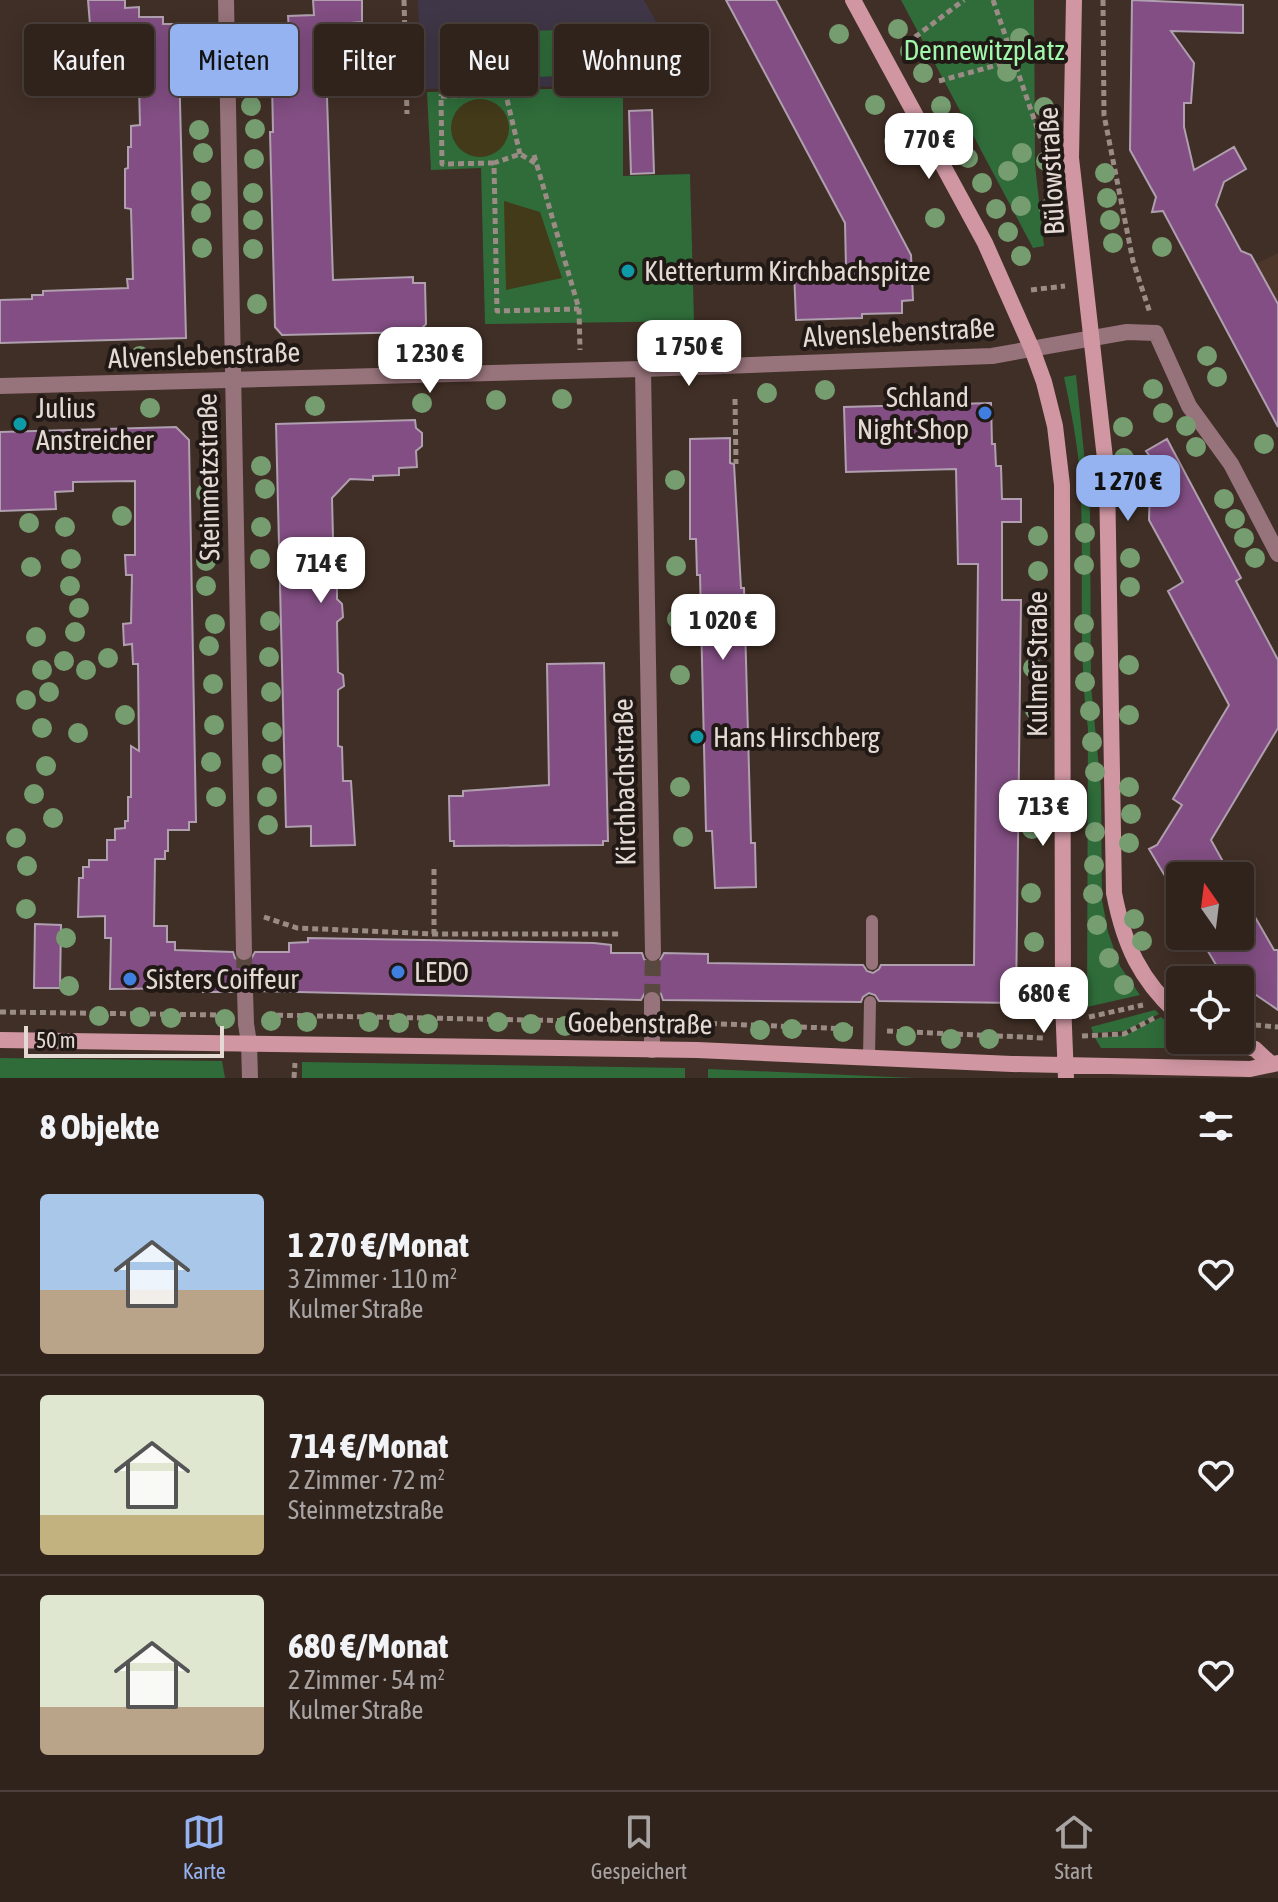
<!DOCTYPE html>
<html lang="de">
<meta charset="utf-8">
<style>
body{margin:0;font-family:"Asap Condensed",sans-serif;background:#3c2f29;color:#f1f3f6;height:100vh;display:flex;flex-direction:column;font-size:30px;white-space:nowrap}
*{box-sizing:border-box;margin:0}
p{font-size:26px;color:#a8a4a3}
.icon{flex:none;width:44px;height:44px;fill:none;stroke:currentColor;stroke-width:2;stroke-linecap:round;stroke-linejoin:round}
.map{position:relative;height:1078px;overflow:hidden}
.drawer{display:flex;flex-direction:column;background:#30231c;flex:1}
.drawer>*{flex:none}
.top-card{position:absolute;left:24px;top:24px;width:800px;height:72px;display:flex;gap:16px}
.needle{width:52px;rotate:346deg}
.tools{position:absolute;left:1166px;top:862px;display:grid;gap:16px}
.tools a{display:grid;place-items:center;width:88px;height:88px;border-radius:8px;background:#30231c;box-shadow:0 4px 20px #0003,0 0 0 2px #4b403b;font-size:40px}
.scale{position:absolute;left:24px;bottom:20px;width:200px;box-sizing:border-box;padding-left:8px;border:4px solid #e4d9d3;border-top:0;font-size:22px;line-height:28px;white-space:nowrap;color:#e4d9d3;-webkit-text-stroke:6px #211915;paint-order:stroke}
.price{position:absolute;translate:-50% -68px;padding:0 18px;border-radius:16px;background:#fff;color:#222;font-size:26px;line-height:52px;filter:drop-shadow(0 2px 4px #0008)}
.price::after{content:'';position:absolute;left:50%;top:48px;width:24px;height:18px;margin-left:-12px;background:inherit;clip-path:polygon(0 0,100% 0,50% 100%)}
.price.selected{background:#95b2f1;color:#111}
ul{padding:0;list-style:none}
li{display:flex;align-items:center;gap:24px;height:200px;padding:0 40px}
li+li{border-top:2px solid #4b403b}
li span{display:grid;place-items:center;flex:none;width:224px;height:160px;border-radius:8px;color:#555}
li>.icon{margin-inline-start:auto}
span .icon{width:96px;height:96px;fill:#fffc;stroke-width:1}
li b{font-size:34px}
h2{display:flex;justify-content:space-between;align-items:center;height:96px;padding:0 40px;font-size:34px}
.tag{padding:0 28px;border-radius:8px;background:#30231c;box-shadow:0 4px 20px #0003,0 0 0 2px #4b403b;font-size:28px;line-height:72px}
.tag.selected{background:#95b2f1;color:#111}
.tab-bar{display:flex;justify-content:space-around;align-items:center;height:112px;border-top:2px solid #4b403b;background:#30231c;font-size:22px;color:#a8a4a3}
.tab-bar a{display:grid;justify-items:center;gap:4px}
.tab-bar .selected{color:#95b2f1}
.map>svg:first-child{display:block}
.built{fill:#4d362a}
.education{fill:#3f3747}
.green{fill:#2f6c3a}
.sand{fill:#433a1a}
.building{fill:#824e83;stroke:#af9faf;stroke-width:2}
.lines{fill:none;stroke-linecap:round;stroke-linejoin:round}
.pedestrian-tunnel{stroke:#594840;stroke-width:16;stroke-dasharray:16 8;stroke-linecap:butt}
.minor-tunnel{stroke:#594840;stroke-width:16;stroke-dasharray:16 8;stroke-linecap:butt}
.path{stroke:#9a8c85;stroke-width:5;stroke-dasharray:6 4;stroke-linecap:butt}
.service{stroke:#97737b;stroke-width:12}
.pedestrian{stroke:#97737b;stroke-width:16}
.minor{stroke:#97737b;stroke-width:16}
.secondary{stroke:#d097a3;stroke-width:16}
.tree{fill:#759d70}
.culture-dot{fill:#0f9aa8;stroke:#211915;stroke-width:3}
.shop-dot{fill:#3f7fe0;stroke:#211915;stroke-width:3}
.labels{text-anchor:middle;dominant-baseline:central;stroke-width:8;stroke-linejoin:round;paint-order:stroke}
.park-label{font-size:28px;fill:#a0f7ac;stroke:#211915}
.street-label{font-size:28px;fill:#e4d9d3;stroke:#211915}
.poi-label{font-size:28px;fill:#e4d9d3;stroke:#211915;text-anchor:start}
</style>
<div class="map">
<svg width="1278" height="1078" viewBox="0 0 1278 1078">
<rect width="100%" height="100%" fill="#402f26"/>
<path class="built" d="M1278,253V306L1256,264Z"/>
<path class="education" d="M418,0H644L678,60L628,85L421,89Z"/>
<path class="green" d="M901,0H1034L1035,165L1044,246L1033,248Z
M583,29L585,75L456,80L454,34Z
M623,87V176L690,174L694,321L485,324L481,168L431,170L427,92Z
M1076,375L1090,512L1091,686L1101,788L1102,900L1108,932L1120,966L1140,995L1087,1007L1088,729C1077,646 1085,563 1080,479C1078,444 1071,411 1064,377Z
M1155,1010L1159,1014L1125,1031L1093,1033L1091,1027Z
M1161,1017L1180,1032V1040H1193L1201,1044L1200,1048H1101L1095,1038L1126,1035Z
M0,1058L222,1061L225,1078H0Z
M302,1062L685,1068V1078H302Z
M708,1069L915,1078H708Z"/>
<path class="sand" d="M451 128a29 29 0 1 1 58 0a29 29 0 1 1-58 0Z
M504,201L540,212L562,278L506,290Z"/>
<path class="building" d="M88,0H125V8L139,7V17H163V24H178L186,338L0,343V300L32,299V295H43V291L128,288L127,279H133L131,209L125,208V169L128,168V147H131V126L140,125L138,47H123V39L91,37Z
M313,0H362V22L351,23V35L325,36L333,280L413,277V283H425L426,324L418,332L282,335L275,327L270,132H273L271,31H289L288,16L314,15Z
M726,0H776L911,255L913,300L902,301V313L862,314V318L796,320L794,270L846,268L845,223Z
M1132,0L1243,5V33L1171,31L1194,63L1191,103H1184V127L1194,170L1234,147L1246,169L1224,182L1216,205L1241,251L1251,255L1278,304V427L1163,211L1152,212L1156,197L1130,150Z
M652,110L654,173L631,174L629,111Z
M991,403L992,444H995L996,466H1001L1002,499H1021V522H1002V600H1021L1016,1003L879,1001L875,995L869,993L863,997L861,1002L663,1000L661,994L653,989L646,991L641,1000L256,991L254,985L245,980L239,982L234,992H203V988L110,989L111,938H105V916L78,917L79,878H83V867H89V860H107V840H115V829L125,828V821H128V797H131V746L139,751L138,664H133L132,644L124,645L123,624L131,623L132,575H126L125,555H135V481L73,482V491L55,492L56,509L0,511V432L176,427L189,440L196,822H189V830H168V851H165V859H155L154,926H167V942H175V950L233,952L235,958L243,963L250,961L255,952H289V943L308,942V938L594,943L611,945V953H642L644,959L652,964L659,962L664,953L708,954V963L863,965L867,971L873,973L879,969L881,965H974L978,564H958L956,469L846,472L844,407Z
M415,420L416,428L422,433V446L416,451L417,467L399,468V475L373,476V480L350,479L332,498L334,577L337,576V599L342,604L343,617L337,622L338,672L343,675L344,686L338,690V746L342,747L343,781H351L355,845L311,846V826L286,827L276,424Z
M730,438V463L734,464L741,588H744L751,843H755L756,887L715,888L712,831H706L700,575H697L696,539H690V439Z
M1167,439L1241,578L1236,581L1278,660V728L1211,840L1231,876H1165L1149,849L1157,845L1182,805L1173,799L1229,705L1168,591L1183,582L1149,520L1151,458L1146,451Z
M604,663L608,841H603V845L454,846V841H450L449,796H463V791L549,785L547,664Z
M1240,891L1274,950H1278V1010L1240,984V980H1225L1199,936H1240Z
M35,924L61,925L60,988H34Z"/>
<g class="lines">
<path class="pedestrian-tunnel" d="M244,952L245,991"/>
<path class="minor-tunnel" d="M652,1000L653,953"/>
<path class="path" d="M404,0L407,114
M993,0L1042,142
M1103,0L1104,115L1133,261L1150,313
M915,37L964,0
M939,81L1041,53
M534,155L579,309L580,350
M494,163L442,164L441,96L506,95L520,154
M535,163L520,154L494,163L497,311L579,309
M1031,290L1065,286
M735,399L736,464
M434,869V934
M264,917L297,928L434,934H619
M0,1012L225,1015
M267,1015L633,1022
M1089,1017L1143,1005
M671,1022L853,1029
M1255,1025L1278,1027
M887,1031L1044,1038
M1082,1036L1124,1034L1156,1017
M294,1078L295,1063"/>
<path class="service" d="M872,964V921
M869,1057L870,1002"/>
<path class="pedestrian" d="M226,0L244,952
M245,991L246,1024L249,1043"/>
<path class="minor" d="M643,369L653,953
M0,386L643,369L992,356L1127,332L1156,333L1189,406L1231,464L1278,554
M652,1000V1050
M249,1043L250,1078"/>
<path class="secondary" d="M853,0L985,243L1032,349L1044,382L1055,426L1062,485L1063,1002L1066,1078
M1074,0L1071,158L1107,476L1114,893C1124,945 1140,980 1180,1016
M0,1040L697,1050L1012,1064L1250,1069L1278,1063
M1225,1040L1255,1049L1270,1063"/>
</g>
<g class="tree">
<circle cx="898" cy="29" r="10"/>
<circle cx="249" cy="33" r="10"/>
<circle cx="839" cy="34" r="10"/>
<circle cx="1020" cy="38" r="10"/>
<circle cx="198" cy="45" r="10"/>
<circle cx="910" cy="51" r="10"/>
<circle cx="249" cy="61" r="10"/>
<circle cx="1007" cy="72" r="10"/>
<circle cx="923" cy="73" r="10"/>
<circle cx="198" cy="75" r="10"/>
<circle cx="875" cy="105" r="10"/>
<circle cx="251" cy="106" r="10"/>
<circle cx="941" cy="106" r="10"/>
<circle cx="1044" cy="107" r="10"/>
<circle cx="255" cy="129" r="10"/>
<circle cx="199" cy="130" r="10"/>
<circle cx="954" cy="133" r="10"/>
<circle cx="894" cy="141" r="10"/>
<circle cx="203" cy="153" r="10"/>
<circle cx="1022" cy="153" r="10"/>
<circle cx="968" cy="158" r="10"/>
<circle cx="254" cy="159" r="10"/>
<circle cx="1046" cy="161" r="10"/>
<circle cx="1008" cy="171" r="10"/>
<circle cx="1105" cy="173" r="10"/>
<circle cx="982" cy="183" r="10"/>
<circle cx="201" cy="191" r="10"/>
<circle cx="253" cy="193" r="10"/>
<circle cx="1107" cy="198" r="10"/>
<circle cx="1021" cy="206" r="10"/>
<circle cx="1049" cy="208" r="10"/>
<circle cx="996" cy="209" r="10"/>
<circle cx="201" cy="213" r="10"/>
<circle cx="935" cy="218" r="10"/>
<circle cx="253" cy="220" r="10"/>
<circle cx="1110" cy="220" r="10"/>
<circle cx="1008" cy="232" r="10"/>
<circle cx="1113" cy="243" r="10"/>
<circle cx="1162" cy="247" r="10"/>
<circle cx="202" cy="248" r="10"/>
<circle cx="253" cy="249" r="10"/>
<circle cx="1021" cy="256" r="10"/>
<circle cx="257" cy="304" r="10"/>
<circle cx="140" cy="356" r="10"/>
<circle cx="1207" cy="356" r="10"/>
<circle cx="1217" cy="377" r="10"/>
<circle cx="1153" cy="389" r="10"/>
<circle cx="825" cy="390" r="10"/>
<circle cx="767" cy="393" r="10"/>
<circle cx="562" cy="399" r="10"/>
<circle cx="496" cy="400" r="10"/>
<circle cx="422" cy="403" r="10"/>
<circle cx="315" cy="406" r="10"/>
<circle cx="150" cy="408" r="10"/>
<circle cx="64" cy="412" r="10"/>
<circle cx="1163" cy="413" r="10"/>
<circle cx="1186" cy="426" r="10"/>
<circle cx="1123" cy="427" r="10"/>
<circle cx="1264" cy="444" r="10"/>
<circle cx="1196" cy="447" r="10"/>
<circle cx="1124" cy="458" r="10"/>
<circle cx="261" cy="466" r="10"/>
<circle cx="675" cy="480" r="10"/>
<circle cx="265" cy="489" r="10"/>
<circle cx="206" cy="493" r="10"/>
<circle cx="1224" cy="499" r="10"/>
<circle cx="122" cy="516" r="10"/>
<circle cx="1235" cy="519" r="10"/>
<circle cx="29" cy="523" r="10"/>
<circle cx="65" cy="527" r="10"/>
<circle cx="261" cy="527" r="10"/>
<circle cx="1085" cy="533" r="10"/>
<circle cx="1038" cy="536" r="10"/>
<circle cx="1244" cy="538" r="10"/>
<circle cx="1130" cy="558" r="10"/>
<circle cx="1255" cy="558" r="10"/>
<circle cx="71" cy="559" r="10"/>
<circle cx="260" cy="559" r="10"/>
<circle cx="206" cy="561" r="10"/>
<circle cx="1084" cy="565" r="10"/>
<circle cx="676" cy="566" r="10"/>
<circle cx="31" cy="567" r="10"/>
<circle cx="1038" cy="571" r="10"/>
<circle cx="70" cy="586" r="10"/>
<circle cx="206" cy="586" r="10"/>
<circle cx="1130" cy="587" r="10"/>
<circle cx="79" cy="608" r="10"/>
<circle cx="677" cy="619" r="10"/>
<circle cx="270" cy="621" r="10"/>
<circle cx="215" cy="624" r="10"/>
<circle cx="1084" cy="624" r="10"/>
<circle cx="75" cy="632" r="10"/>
<circle cx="36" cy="637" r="10"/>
<circle cx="209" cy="646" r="10"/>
<circle cx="1084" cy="652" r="10"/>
<circle cx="269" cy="657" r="10"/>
<circle cx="108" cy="658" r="10"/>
<circle cx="64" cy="661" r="10"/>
<circle cx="1129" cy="665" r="10"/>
<circle cx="1033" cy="668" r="10"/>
<circle cx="42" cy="670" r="10"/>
<circle cx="86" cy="670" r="10"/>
<circle cx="680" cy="675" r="10"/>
<circle cx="1085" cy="682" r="10"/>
<circle cx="213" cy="684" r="10"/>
<circle cx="49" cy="692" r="10"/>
<circle cx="271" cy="692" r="10"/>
<circle cx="26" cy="700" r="10"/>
<circle cx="1035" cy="710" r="10"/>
<circle cx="1090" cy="711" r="10"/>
<circle cx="125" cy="715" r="10"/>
<circle cx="1129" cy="715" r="10"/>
<circle cx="214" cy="725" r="10"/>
<circle cx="42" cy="728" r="10"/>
<circle cx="272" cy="732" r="10"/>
<circle cx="78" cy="733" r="10"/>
<circle cx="1092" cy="742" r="10"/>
<circle cx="211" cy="762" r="10"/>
<circle cx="272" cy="764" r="10"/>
<circle cx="46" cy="766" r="10"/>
<circle cx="1095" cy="772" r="10"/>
<circle cx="680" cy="787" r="10"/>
<circle cx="1129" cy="787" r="10"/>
<circle cx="1035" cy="791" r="10"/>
<circle cx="34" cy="794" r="10"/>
<circle cx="216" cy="797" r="10"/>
<circle cx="267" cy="797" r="10"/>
<circle cx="1131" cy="814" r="10"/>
<circle cx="53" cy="818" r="10"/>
<circle cx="268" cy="825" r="10"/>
<circle cx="1032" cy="829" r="10"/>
<circle cx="1095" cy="832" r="10"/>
<circle cx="683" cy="837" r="10"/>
<circle cx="16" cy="838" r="10"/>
<circle cx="1129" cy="843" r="10"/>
<circle cx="1094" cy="865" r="10"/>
<circle cx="27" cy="866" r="10"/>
<circle cx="1031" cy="893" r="10"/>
<circle cx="1093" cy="894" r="10"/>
<circle cx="26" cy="909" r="10"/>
<circle cx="1134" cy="919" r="10"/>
<circle cx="1097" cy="925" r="10"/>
<circle cx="66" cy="938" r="10"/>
<circle cx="1142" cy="941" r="10"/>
<circle cx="1034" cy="942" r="10"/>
<circle cx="1109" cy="958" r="10"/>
<circle cx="1124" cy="985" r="10"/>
<circle cx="69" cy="986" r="10"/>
<circle cx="99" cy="1016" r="10"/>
<circle cx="140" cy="1017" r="10"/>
<circle cx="171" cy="1018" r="10"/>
<circle cx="225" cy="1019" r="10"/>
<circle cx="271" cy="1021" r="10"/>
<circle cx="307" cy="1022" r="10"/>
<circle cx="369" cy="1022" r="10"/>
<circle cx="498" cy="1022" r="10"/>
<circle cx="399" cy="1023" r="10"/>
<circle cx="428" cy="1024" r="10"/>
<circle cx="531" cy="1024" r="10"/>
<circle cx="565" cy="1026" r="10"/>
<circle cx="628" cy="1027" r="10"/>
<circle cx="792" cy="1029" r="10"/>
<circle cx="760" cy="1030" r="10"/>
<circle cx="843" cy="1032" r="10"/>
<circle cx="906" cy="1036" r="10"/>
<circle cx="951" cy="1039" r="10"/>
<circle cx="989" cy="1039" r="10"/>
</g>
<g class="culture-dot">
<circle cx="628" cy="271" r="8"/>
<circle cx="20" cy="424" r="8"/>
<circle cx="697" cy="737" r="8"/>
</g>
<g class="shop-dot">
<circle cx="985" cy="413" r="8"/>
<circle cx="398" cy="972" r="8"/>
<circle cx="130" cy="979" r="8"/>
</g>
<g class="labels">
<g class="park-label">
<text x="984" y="50">Dennewitzplatz</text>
</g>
<g class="street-label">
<text transform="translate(1051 171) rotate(-93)">Bülowstraße</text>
<text transform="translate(899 332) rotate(-3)">Alvenslebenstraße</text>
<text transform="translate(204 355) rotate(-2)">Alvenslebenstraße</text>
<text transform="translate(208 477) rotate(-91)">Steinmetzstraße</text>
<text transform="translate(1037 664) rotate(-90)">Kulmer Straße</text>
<text transform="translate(624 782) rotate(-91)">Kirchbachstraße</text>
<text transform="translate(640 1023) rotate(1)">Goebenstraße</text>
</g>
<g class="poi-label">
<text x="644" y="271">Kletterturm Kirchbachspitze</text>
<text x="969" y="397" text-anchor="end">Schland<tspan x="969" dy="32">Night Shop</tspan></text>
<text x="36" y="408">Julius<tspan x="36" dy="32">Anstreicher</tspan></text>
<text x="713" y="737">Hans Hirschberg</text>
<text x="414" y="972">LEDO</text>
<text x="146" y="979">Sisters Coiffeur</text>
</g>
</g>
</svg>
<div class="tools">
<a><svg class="needle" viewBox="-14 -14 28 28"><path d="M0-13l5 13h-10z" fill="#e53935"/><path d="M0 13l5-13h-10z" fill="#a8a4a3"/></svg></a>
<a><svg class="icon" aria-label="locate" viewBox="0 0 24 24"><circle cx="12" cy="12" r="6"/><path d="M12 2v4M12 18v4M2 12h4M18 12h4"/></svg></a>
</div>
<div class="scale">50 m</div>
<b class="price" style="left:929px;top:181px">770 €</b>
<b class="price" style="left:689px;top:388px">1 750 €</b>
<b class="price" style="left:430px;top:395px">1 230 €</b>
<b class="price selected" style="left:1128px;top:523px">1 270 €</b>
<b class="price" style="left:321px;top:605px">714 €</b>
<b class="price" style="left:723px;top:662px">1 020 €</b>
<b class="price" style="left:1043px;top:848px">713 €</b>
<b class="price" style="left:1044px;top:1035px">680 €</b>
<div class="top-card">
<a class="tag">Kaufen</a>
<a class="tag selected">Mieten</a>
<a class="tag">Filter</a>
<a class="tag">Neu</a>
<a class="tag">Wohnung</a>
</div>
</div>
<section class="drawer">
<h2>8 Objekte<svg class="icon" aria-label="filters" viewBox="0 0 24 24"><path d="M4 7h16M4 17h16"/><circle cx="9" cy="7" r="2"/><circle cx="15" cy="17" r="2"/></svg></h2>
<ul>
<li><span style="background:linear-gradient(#a9c7e8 60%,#b9a48a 0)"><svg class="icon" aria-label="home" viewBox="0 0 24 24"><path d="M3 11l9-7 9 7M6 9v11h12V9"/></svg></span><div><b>1 270 €/Monat</b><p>3 Zimmer · 110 m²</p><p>Kulmer Straße</p></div><svg class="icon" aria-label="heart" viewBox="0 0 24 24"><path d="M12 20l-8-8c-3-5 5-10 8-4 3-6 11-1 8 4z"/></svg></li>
<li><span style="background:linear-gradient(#dfe7d0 75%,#c2b280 0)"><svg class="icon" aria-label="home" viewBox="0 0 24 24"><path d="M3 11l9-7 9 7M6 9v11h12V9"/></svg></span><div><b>714 €/Monat</b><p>2 Zimmer · 72 m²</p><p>Steinmetzstraße</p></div><svg class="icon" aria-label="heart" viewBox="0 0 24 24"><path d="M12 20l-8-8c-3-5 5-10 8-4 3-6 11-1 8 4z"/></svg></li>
<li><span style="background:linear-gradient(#dfe7d0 70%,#b9a48a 0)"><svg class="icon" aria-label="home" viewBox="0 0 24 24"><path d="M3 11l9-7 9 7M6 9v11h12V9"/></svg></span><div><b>680 €/Monat</b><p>2 Zimmer · 54 m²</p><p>Kulmer Straße</p></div><svg class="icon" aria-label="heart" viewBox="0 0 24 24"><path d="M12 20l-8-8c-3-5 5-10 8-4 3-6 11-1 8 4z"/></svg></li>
</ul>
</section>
<nav class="tab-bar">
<a class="selected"><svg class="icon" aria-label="map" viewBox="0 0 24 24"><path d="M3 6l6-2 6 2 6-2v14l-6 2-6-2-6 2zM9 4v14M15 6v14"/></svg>Karte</a>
<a><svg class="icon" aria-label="saved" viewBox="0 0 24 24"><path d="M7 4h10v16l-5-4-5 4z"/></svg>Gespeichert</a>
<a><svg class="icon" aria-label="home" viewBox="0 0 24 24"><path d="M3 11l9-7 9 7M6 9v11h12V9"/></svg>Start</a>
</nav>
